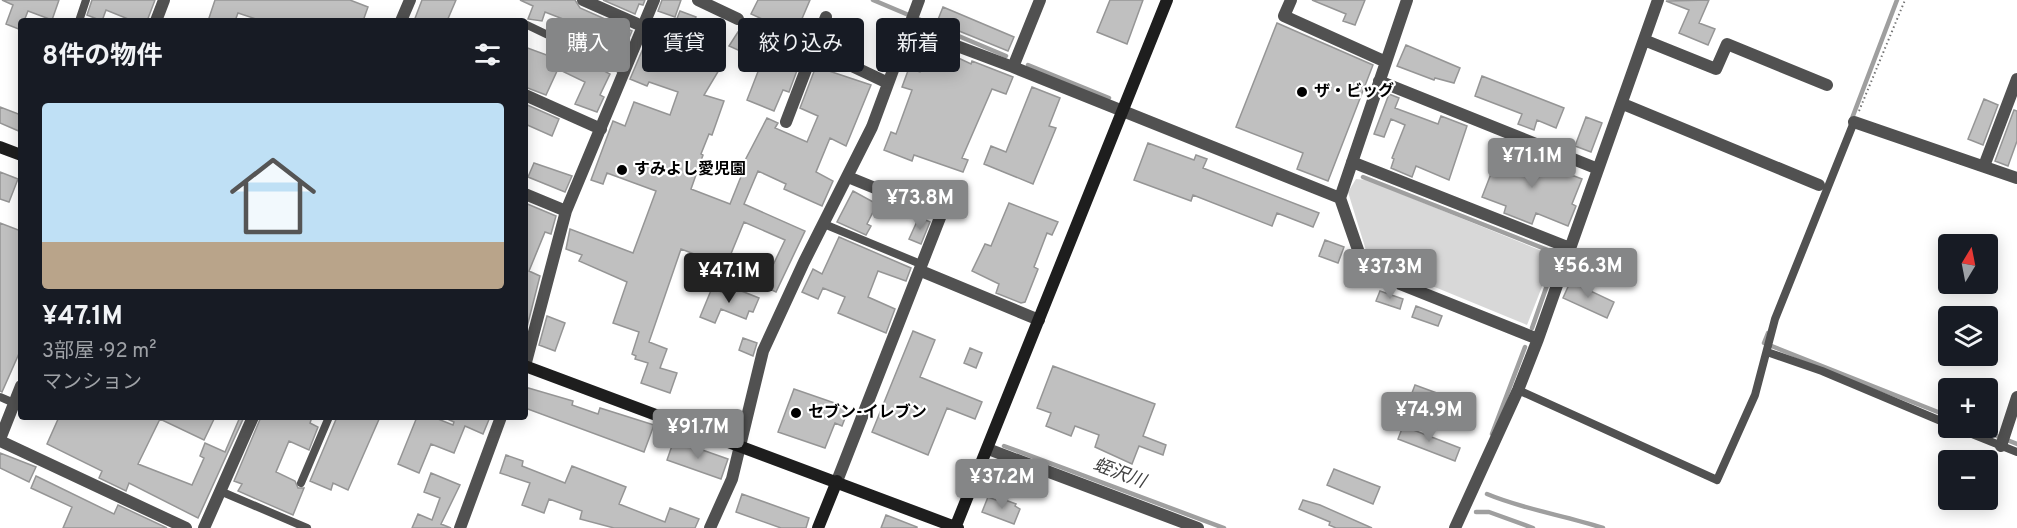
<!DOCTYPE html>
<html lang="ja">
<meta charset="utf-8">
<style>
body{margin:0;font-family:Overpass,"Noto Sans JP",sans-serif;background:#242831;color:#f1f3f6;height:100vh;display:flex;flex-direction:column;font-size:22px;white-space:nowrap}
*{box-sizing:border-box;margin:0}
p{font-size:20px;color:#9ea1a6}
.icon{flex:none;width:33px;height:33px;fill:none;stroke:currentColor;stroke-width:2;stroke-linecap:round;stroke-linejoin:round}
.map{position:relative;flex:1;overflow:hidden}
.drawer{position:absolute;left:18px;top:18px;width:510px;height:402px;display:flex;flex-direction:column;background:#171b24;border-radius:6px;box-shadow:0 3px 15px #0003}
.drawer>*{flex:none}
.guide{position:absolute;left:546px;top:18px;width:570px;height:54px;display:flex;gap:12px}
.needle{width:39px;rotate:10deg}
.buttons{position:absolute;left:1938px;top:234px;display:grid;gap:12px}
.buttons a{display:grid;place-items:center;width:60px;height:60px;border-radius:6px;background:#171b24;box-shadow:0 3px 15px #0003;font-size:30px}
.price{position:absolute;translate:-50% -51px;padding:0 14px;border-radius:6px;background:#858687;color:#fff;font-size:20px;line-height:39px;filter:drop-shadow(0 2px 3px #0008)}
.price::after{content:'';position:absolute;left:50%;top:36px;width:18px;height:14px;margin-left:-9px;background:inherit;clip-path:polygon(0 0,100% 0,50% 100%)}
.price.selected{background:#222;color:#fff}
ul{padding:0;list-style:none}
li{display:grid;align-content:center;gap:12px;height:318px;padding:0 24px}
li span{display:grid;place-items:center;height:186px;border-radius:6px;color:#555}
li>.icon{margin-inline-start:auto}
span .icon{width:108px;height:108px;fill:#fffc;stroke-width:1}
li b{font-size:26px}
h2{display:flex;justify-content:space-between;align-items:center;height:72px;padding:0 24px;font-size:26px}
.tag{padding:0 21px;border-radius:6px;background:#171b24;box-shadow:0 3px 15px #0003;font-size:21px;line-height:54px}
.tag.selected{background:#858687;color:#fff}
.map>svg:first-child{display:block}
.green{fill:#d8d8d8}
.lines{fill:none;stroke-linecap:round;stroke-linejoin:round}
.stream{stroke:#9f9f9f;stroke-width:4.5}
.building{fill:#c0c0c0;stroke:#959595;stroke-width:1.5}
.path{stroke:#737373;stroke-width:2;stroke-dasharray:1.5 3;stroke-linecap:butt}
.lane{stroke:#515151;stroke-width:8}
.street{stroke:#515151;stroke-width:12}
.secondary{stroke:#1e1e1e;stroke-width:12}
.poi-dot{fill:#000;stroke:#fff;stroke-width:2}
.labels{text-anchor:middle;dominant-baseline:central;stroke-width:4.5;stroke-linejoin:round;paint-order:stroke}
.poi-label{font-size:16px;font-weight:bold;fill:#000;stroke:#fff;text-anchor:start}
.water-label{font-size:18px;font-style:italic;fill:#404040;stroke:#fff}
</style>
<div class="map">
<svg width="2017" height="528" viewBox="0 0 2017 528">
<rect width="100%" height="100%" fill="#fff"/>
<path class="green" d="M1356,179L1367,180L1554,256L1527,325L1369,260L1348,192Z"/>
<g class="lines">
<path class="stream" d="M873,0L1006,56
M1028,65L1109,98
M1851,121L1897,0
M1363,177L1558,254L1532,328
M1768,333L1764,343L1948,416
M1976,428L2017,444
M1492,434L1525,347
M1004,446L1224,528
M1487,494C1525,510 1564,515 1603,528
M1476,512H1489L1533,528"/>
</g>
<path class="building" d="M2,0H59L52,20L28,11L24,21H21V30L6,24L13,5Z
M92,0H155L147,21H133L106,10L102,21L87,15Z
M215,0H350L368,7L363,21H262L238,13L235,21H208Z
M422,0H456L447,21H414Z
M520,0H575L580,8L632,31L627,43L617,38L615,42L607,39L600,53L562,35L568,21L545,12L542,21L528,19L533,6Z
M603,0H645L643,5L639,4L635,14Z
M662,0H681L675,17L658,11Z
M758,0H810L801,21L814,26L808,40L751,14Z
M1110,0H1143L1127,44L1097,32Z
M1312,0H1365L1355,25L1343,21L1346,14Z
M1709,0L1699,23L1715,29L1708,45L1679,33L1689,10L1666,1Z
M943,7L1014,37L1008,51L937,22Z
M680,11L696,17L694,22L698,24L688,52L719,70L704,95L724,101L712,135L709,134L701,154L703,155L691,189L730,204L744,169L741,168L767,118L778,123L775,128L807,142L818,116L800,108L818,61L831,66L829,71L871,85L846,146L830,138L816,172L833,181L822,206L784,189L786,184L758,171L744,204L805,231L776,292L763,286L785,240L744,222L726,266L681,249L649,342L667,349L660,368L677,373L670,393L641,383L648,363L635,359L636,356L632,354L639,332L613,323L627,282L579,261L582,255L566,249L570,229L633,253L656,191L607,173L603,184L591,180L613,121L625,126L634,102L670,115L678,92L649,82L647,86L630,79L650,32L668,41Z
M1277,23L1373,65L1328,181L1297,169L1303,153L1236,127Z
M738,32L802,57L789,92L783,90L774,111L747,100L759,69L743,63L747,54L729,46Z
M931,45L971,64L972,61L1013,77L1006,94L992,89L962,158L968,160L963,172L914,155L912,161L884,150L891,132L896,134L912,90L902,87L909,68L920,72Z
M1406,45L1460,68L1454,83L1435,78L1434,80L1397,66Z
M557,46L610,74L600,95L604,97L597,112L575,104L585,82L558,69L546,95L525,87V47L552,57Z
M1482,76L1564,108L1556,128L1537,120L1534,130L1518,124L1522,114L1475,96Z
M1032,87L1060,98L1049,126L1056,128L1033,184L984,164L991,146L1006,152Z
M1389,94L1399,98L1395,108L1438,124L1441,116L1467,126L1449,180L1416,166L1412,177L1391,168L1394,159L1392,158L1405,125L1391,119L1384,137L1374,134Z
M1984,99L1998,105L1983,145L1968,139Z
M525,104L559,119L552,136L525,124Z
M0,107L21,115V132L0,123Z
M2014,110L2017,111V141L2008,166L1995,161Z
M1586,117L1602,123L1591,152L1575,146Z
M1148,143L1194,160L1196,155L1207,159L1203,168L1319,213L1313,227L1277,213L1272,226L1193,195L1191,201L1134,180Z
M1501,148L1530,159L1532,155L1542,159L1540,163L1582,179L1572,204L1576,206L1568,226L1536,213L1532,224L1504,213L1506,206L1482,197Z
M534,163L572,176L565,192L528,177Z
M0,172L18,179L9,202L0,199Z
M853,191L877,204L867,224L871,226L866,235L837,222Z
M525,203L556,216L551,234L545,232L529,271L540,276L527,327Z
M1009,203L1058,222L1052,235L1047,233L1034,267L1038,269L1025,302L1021,303L996,293L999,284L972,271L985,244L991,246Z
M919,217L930,222L921,244L909,239Z
M0,223L21,231V349L2,392L0,391Z
M839,237L911,268L906,281L878,271L868,297L895,309L886,333L838,313L845,297L823,288L818,299L802,292L813,269L822,274Z
M1325,240L1344,247L1338,263L1319,256Z
M1572,278L1586,284L1584,288L1614,302L1607,318L1563,298Z
M729,286L759,298L753,312L749,311L746,319L721,309L715,323L700,317L712,288L726,294Z
M1380,291L1403,299L1400,309L1376,301Z
M1416,306L1442,316L1438,326L1412,317Z
M547,316L565,323L555,351L539,345Z
M913,331L935,340L920,377L982,402L975,419L947,408L928,455L872,432Z
M743,338L757,343L753,356L739,350Z
M970,348L982,353L976,368L964,363Z
M1053,366L1155,404L1143,436L1166,445L1163,455L1139,446L1132,464L1095,447L1099,435L1075,426L1071,436L1046,426L1051,413L1037,408Z
M1415,385L1445,396L1440,410L1410,398Z
M525,387L573,401L572,405L598,414L600,408L654,425L644,452L525,408Z
M794,389L849,408L842,426L835,423L825,448L778,432Z
M59,417H215L204,440L160,419L138,464L192,485L204,458L200,456L205,443L225,452L240,417H244L198,518L129,483L126,491L99,478L102,471L47,444Z
M261,417H312L310,423L318,427L309,450L289,441L276,472L295,481L298,488H304L293,515L238,491L242,484L234,481Z
M337,417H380L348,490L333,483L331,490L310,481Z
M417,417H433L453,425L454,422L443,417H490L483,434L465,426L454,453L431,444L419,473L398,464Z
M1403,426L1460,448L1455,461L1398,439Z
M674,440L728,459L721,479L667,460Z
M0,453L36,467L29,482L0,468Z
M506,455L523,461L522,466L565,483L572,466L626,487L619,504L665,522L670,508L699,519L695,528H614L580,519L582,511L549,499L544,513L522,505L530,483L500,473Z
M1334,469L1380,487L1373,504L1327,485Z
M431,473L460,485L441,524L451,528H412L418,514L432,520L440,498L424,492Z
M36,476L114,514L118,505L167,528H63L72,507L31,488Z
M742,494L809,518L806,528H781L736,512Z
M988,497L996,500L997,497L1016,504L1015,506L1020,509L1014,524L982,512Z
M1303,500L1320,505L1372,528H1336L1329,525L1330,522L1299,509Z
M886,515L917,527V528H881Z"/>
<g class="lines">
<path class="path" d="M1859,111L1905,0"/>
<path class="lane" d="M79,21L86,0
M525,24L623,71
M824,224L923,265
M1767,352L1822,371L1948,424
M1518,390L1717,480L1755,395L1775,319L1854,122
M0,397L14,403
M1957,428L2017,452
M301,483L329,417
M220,491L307,528"/>
<path class="street" d="M583,0L642,26
M698,0L738,19
M1040,0L1013,67L1340,198
M1291,0L1284,16L1386,62
M1407,0L1340,198L1365,270L1538,339
M156,21L164,0
M401,21L410,0
M909,28L1013,67
M1644,40L1716,69L1727,44L1827,85
M814,48L888,83
M1379,81L1598,169
M525,95L601,129
M1623,104L1819,185
M786,122L826,17
M1854,122L2017,178
M1352,162L1570,248
M1984,166L2017,79
M525,194L566,211
M921,271L1039,320
M525,366L566,211L654,0
M0,439L21,386
M0,441L186,528
M2001,446L2017,397
M988,449L1198,528
M837,481L941,215L848,177
M204,528L253,417
M460,528L501,417
M710,528L732,479L763,351L804,262L872,127L919,0
M1455,528L1518,390L1538,339L1658,0"/>
<path class="secondary" d="M0,147L21,155
M525,366L958,528
M818,528L837,481
M955,528L1167,0"/>
</g>
<g class="poi-dot">
<circle cx="1302" cy="92" r="6"/>
<circle cx="622" cy="170" r="6"/>
<circle cx="796" cy="413" r="6"/>
</g>
<g class="labels">
<g class="poi-label">
<text x="1314" y="92">ザ・ビッグ</text>
<text x="634" y="170">すみよし愛児園</text>
<text x="808" y="413">セブン-イレブン</text>
</g>
<g class="water-label">
<text transform="translate(1119 474) rotate(20)">蛭沢川</text>
</g>
</g>
</svg>
<div class="buttons">
<a><svg class="needle" viewBox="-14 -14 28 28"><path d="M0-13l5 13h-10z" fill="#e53935"/><path d="M0 13l5-13h-10z" fill="#9ea1a6"/></svg></a>
<a><svg class="icon" aria-label="layers" viewBox="0 0 24 24"><path d="M12 4l9 5-9 5-9-5zM3 14l9 5 9-5"/></svg></a>
<a>+</a>
<a>−</a>
</div>
<b class="price" style="left:1532px;top:189px">¥71.1M</b>
<b class="price" style="left:920px;top:231px">¥73.8M</b>
<b class="price" style="left:1588px;top:299px">¥56.3M</b>
<b class="price" style="left:1390px;top:300px">¥37.3M</b>
<b class="price selected" style="left:729px;top:304px">¥47.1M</b>
<b class="price" style="left:1429px;top:443px">¥74.9M</b>
<b class="price" style="left:698px;top:460px">¥91.7M</b>
<b class="price" style="left:1002px;top:510px">¥37.2M</b>
<div class="guide">
<a class="tag selected">購入</a>
<a class="tag">賃貸</a>
<a class="tag">絞り込み</a>
<a class="tag">新着</a>
</div>
<section class="drawer">
<h2>8件の物件<svg class="icon" aria-label="filters" viewBox="0 0 24 24"><path d="M4 7h16M4 17h16"/><circle cx="9" cy="7" r="2"/><circle cx="15" cy="17" r="2"/></svg></h2>
<ul>
<li><span style="background:linear-gradient(#bfe0f5 75%,#b9a48a 0)"><svg class="icon" aria-label="home" viewBox="0 0 24 24"><path d="M3 11l9-7 9 7M6 9v11h12V9"/></svg></span><div><b>¥47.1M</b><p>3部屋 · 92 m²</p><p>マンション</p></div></li>
</ul>
</section>
</div>
